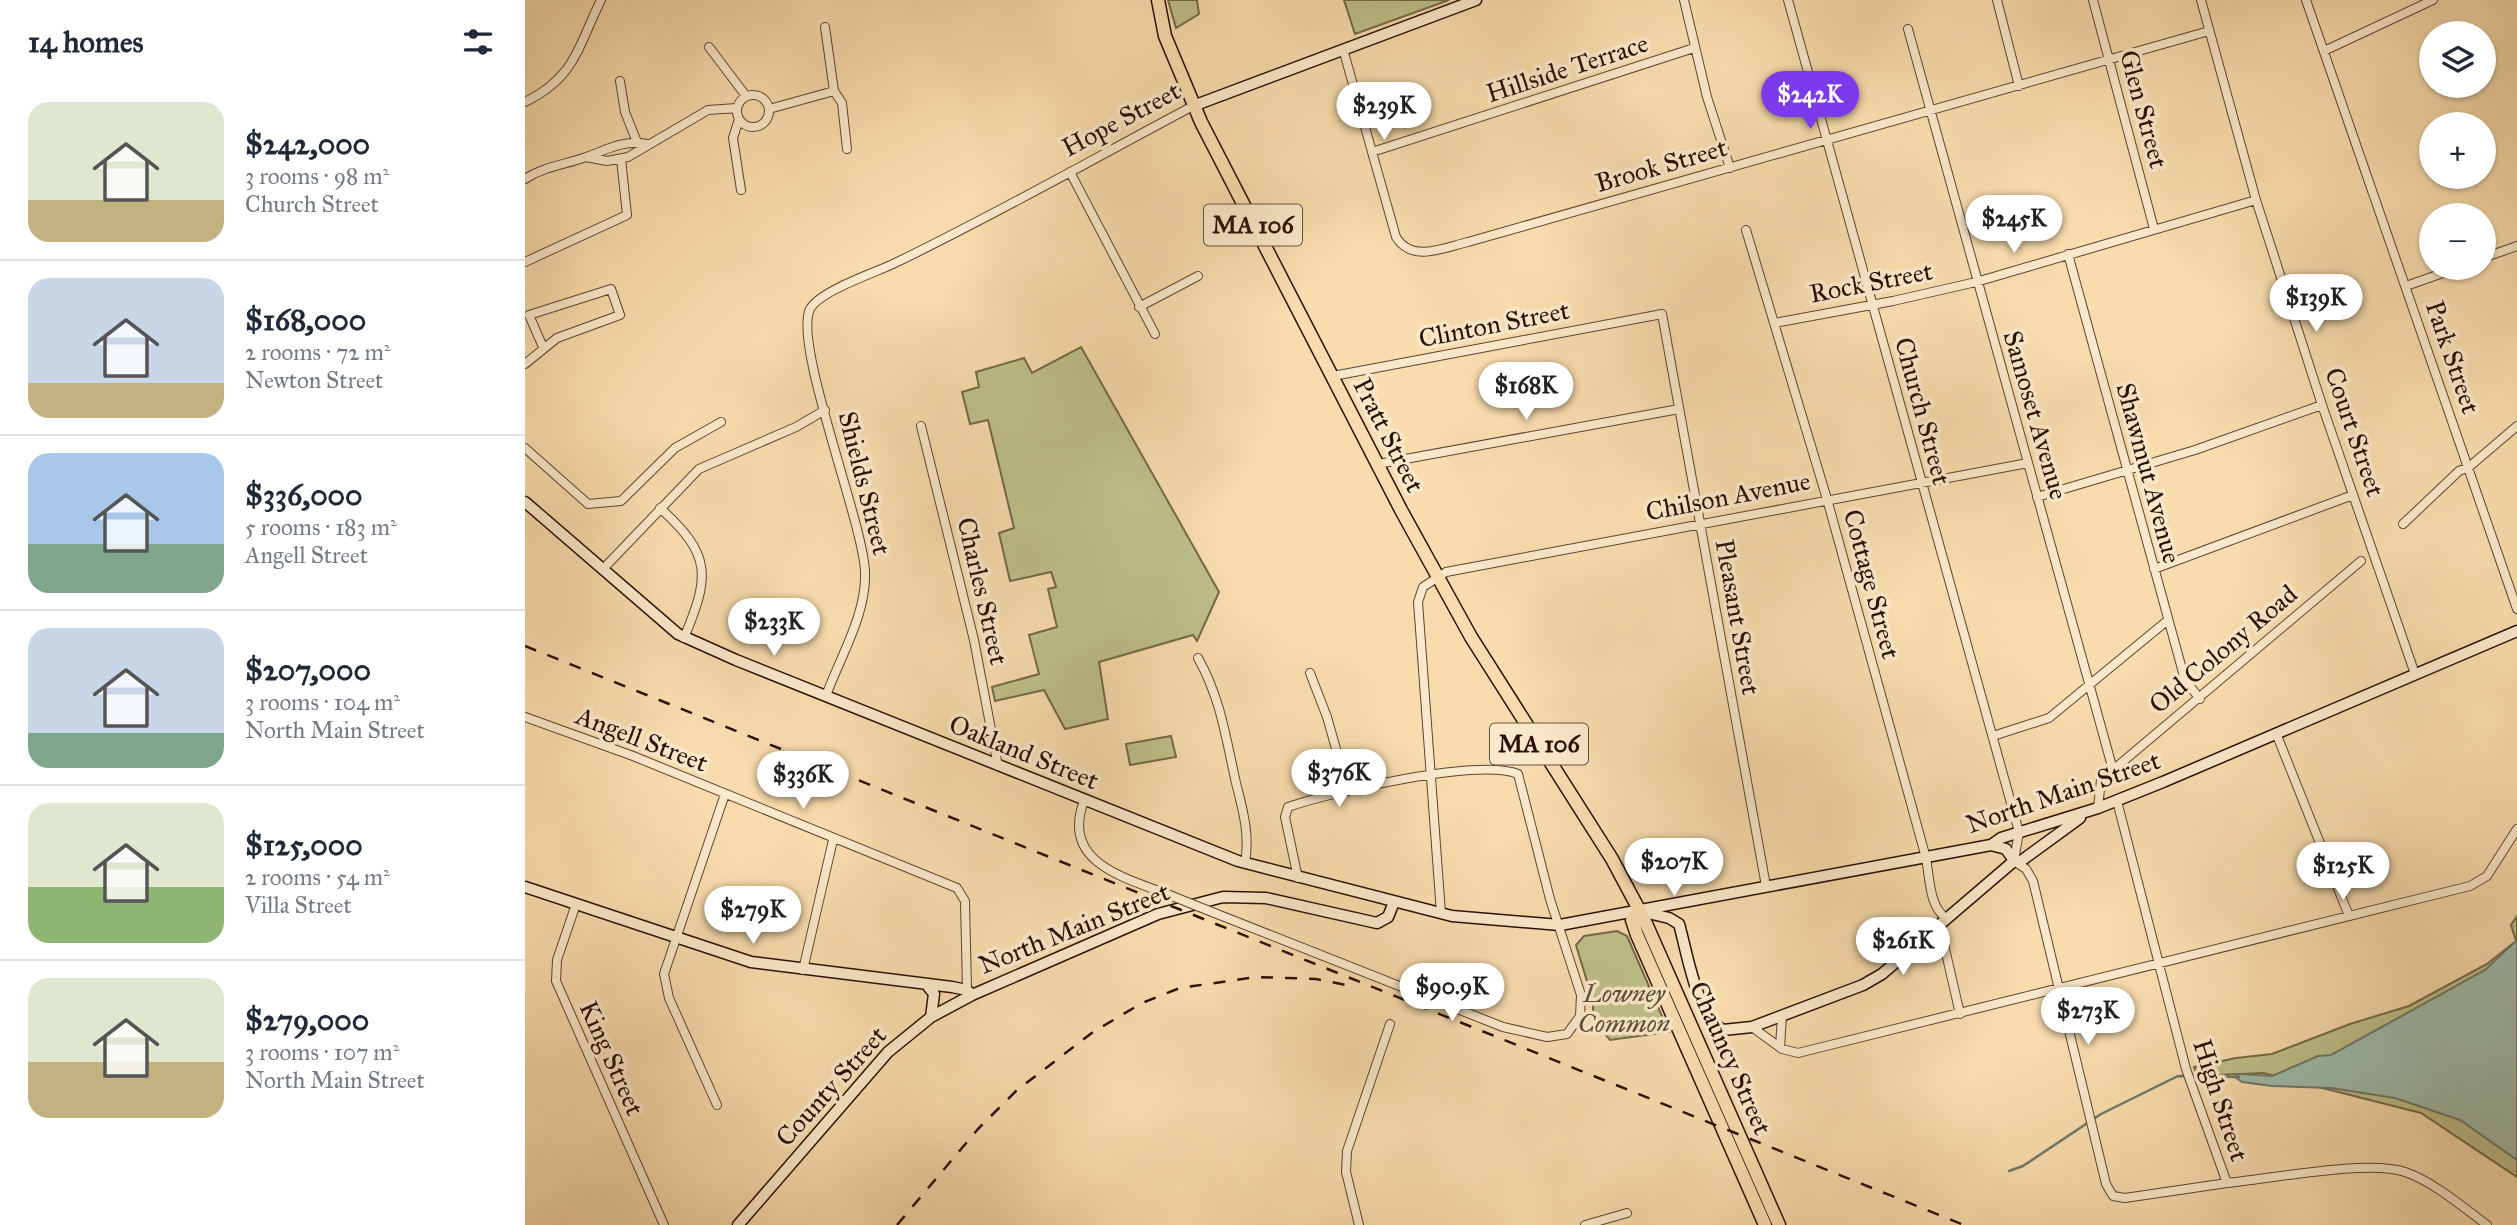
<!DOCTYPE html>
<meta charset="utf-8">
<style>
body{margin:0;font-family:"IM FELL Great Primer",serif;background:#f6f6f7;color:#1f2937;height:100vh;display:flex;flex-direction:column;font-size:26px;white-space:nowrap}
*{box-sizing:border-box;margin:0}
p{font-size:23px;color:#747a83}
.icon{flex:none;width:38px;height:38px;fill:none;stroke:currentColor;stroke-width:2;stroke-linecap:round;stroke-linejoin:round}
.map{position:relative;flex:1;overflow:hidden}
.sheet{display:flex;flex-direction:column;background:#fff;width:525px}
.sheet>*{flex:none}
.controls{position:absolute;left:1894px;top:21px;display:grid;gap:14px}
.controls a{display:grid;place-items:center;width:77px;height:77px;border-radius:50%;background:#fff;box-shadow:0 2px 5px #0004;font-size:35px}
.price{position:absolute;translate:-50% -60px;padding:0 16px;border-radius:24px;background:#fff;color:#222;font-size:23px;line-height:46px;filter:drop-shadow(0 2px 4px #0008)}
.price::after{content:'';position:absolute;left:50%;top:42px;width:21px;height:16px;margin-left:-10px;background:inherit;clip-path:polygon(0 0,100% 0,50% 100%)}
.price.current{background:#7c3aed;color:#fff}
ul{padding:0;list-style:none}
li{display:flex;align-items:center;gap:21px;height:175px;padding:0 28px}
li+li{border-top:2px solid #e0e1e3}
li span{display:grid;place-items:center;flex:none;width:196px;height:140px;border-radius:21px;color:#555}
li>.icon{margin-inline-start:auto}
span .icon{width:84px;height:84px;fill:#fffc;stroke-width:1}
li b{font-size:30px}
h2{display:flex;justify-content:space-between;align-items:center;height:84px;padding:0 28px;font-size:30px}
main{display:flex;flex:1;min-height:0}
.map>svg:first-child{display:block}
.green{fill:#bec089;stroke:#746848;stroke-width:2}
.water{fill:#9dbcab;stroke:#6f7769;stroke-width:2}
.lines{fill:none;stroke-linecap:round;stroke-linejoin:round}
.stream{stroke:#6f7769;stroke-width:2.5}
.street-casing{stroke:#5e4330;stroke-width:10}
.secondary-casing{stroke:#2a1006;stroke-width:13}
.primary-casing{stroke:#2a1006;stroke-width:15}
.street{stroke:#fae8ca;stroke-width:8}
.secondary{stroke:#fae8ca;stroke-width:10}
.primary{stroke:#f8dcad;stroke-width:12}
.rail{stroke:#2a1006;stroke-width:2.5;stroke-dasharray:12 12;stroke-linecap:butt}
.street-bridge-casing{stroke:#5e4330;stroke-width:10;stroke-linecap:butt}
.street-bridge{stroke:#fae8ca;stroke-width:8}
.labels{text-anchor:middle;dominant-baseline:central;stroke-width:7;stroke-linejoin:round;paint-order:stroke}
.shield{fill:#fae8ca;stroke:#685141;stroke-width:2}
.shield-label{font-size:24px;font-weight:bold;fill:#2a1006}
.street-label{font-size:26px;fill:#2a1006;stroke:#fae8ca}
.park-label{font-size:26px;font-style:italic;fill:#5e4e34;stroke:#fae8ca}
</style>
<main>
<section class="sheet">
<h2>14 homes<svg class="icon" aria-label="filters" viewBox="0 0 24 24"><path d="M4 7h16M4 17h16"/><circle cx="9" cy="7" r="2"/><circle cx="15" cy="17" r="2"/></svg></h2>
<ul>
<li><span style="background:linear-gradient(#dfe7d0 70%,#c2b280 0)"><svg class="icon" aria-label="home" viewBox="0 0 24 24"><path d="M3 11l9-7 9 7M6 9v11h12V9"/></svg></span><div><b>$242,000</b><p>3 rooms · 98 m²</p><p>Church Street</p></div></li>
<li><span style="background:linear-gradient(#c9d6e8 75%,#c2b280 0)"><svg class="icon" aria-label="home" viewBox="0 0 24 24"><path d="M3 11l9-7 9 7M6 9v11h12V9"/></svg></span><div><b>$168,000</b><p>2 rooms · 72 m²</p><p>Newton Street</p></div></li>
<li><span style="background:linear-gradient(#a9c7e8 65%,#7fa58c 0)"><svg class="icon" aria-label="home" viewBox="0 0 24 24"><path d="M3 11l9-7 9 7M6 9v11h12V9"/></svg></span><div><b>$336,000</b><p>5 rooms · 183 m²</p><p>Angell Street</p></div></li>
<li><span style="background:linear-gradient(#c9d6e8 75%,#7fa58c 0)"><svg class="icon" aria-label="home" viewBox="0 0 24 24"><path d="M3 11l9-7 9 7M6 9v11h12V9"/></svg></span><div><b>$207,000</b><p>3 rooms · 104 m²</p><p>North Main Street</p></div></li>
<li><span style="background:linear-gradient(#dfe7d0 60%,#8fb573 0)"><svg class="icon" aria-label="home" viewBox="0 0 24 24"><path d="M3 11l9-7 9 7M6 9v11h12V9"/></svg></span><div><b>$125,000</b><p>2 rooms · 54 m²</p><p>Villa Street</p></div></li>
<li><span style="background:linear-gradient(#dfe7d0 60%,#c2b280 0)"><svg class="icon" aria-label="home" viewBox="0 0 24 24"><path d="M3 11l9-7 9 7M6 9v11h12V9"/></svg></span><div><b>$279,000</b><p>3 rooms · 107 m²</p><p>North Main Street</p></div></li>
</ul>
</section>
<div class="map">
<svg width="1992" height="1225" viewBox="0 0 1992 1225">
<rect width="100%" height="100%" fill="#f8dcad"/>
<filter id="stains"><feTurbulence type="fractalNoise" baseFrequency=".00286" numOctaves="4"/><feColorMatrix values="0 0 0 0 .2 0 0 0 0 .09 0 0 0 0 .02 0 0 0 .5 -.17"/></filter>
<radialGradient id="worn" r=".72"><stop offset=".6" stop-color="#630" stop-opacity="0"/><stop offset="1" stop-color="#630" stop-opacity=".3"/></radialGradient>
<path class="green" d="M643,0H672L674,14L651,28Z
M819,0H924L830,34Z
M556,347L694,592L672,641L668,635L574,662L583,719L540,729L519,690L470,701L467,687L514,674L504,635L532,627L523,589L531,587L526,572L485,581L474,533L489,528L463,420L445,424L437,392L454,387L451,372L499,358L507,373Z
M646,736L651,757L605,765L601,744Z
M1992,916V1177L1896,1113L1738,1073L1672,1076L1669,1067L1711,1058L1747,1054L1825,1024L1884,1006L1962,964L1991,941L1986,925Z
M1092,931L1102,936L1144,1032L1085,1040L1068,1019V1001L1051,945L1059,936Z"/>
<path class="water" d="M1992,940V1160L1935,1120L1870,1098L1806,1088L1747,1086L1717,1082L1710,1077L1714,1074L1747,1076L1793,1056L1806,1055L1960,970Z"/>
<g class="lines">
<path class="stream" d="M1484,1171L1498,1166L1576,1114L1653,1076L1714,1077"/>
<defs>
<path id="street" d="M1159,0L1182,97L1205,168
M1263,0L1494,832L1489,861L1501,869L1508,881L1581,1184L1588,1196L1600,1198L1702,1183
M1472,0L1494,86
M1568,0L1629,229
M1676,0L1731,200L1797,405L1890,674
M1781,0L1992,609
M300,27L309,91L317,103L322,149
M1383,29L1588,770
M184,47L221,96
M818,49L871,237C887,263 918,248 943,242L1684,31
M1799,51L1908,0
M95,81L100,112L112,142
M212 111a16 16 0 1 1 32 0a16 16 0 1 1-32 0Z
M0,102C51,77 53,46 76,0
M244,109L309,91
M214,119L208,138L216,190
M847,152L1169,48
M61,157L82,161L103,157L183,110L212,108
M545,172L630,334
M0,179C18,167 38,165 58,158C83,150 94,140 123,144
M1221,230L1302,499L1401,858C1405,879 1404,907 1422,919
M1543,254L1660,680L1675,699
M1958,258L1992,246
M0,262L102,215L96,159
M1881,286L1932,268
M614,307L673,276
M1250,323L1368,301L1451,282L1731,200
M0,364L32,338L95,315L86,289L4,315L18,347
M808,376L1137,314L1241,886
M396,426L449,640L473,766
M0,448L63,504L96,501L150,448L196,422
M853,464L1154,409
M1512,497L1670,450L1797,405
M135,508C187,555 185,576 159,638
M1878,524L1934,471L1944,467L1992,426
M78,569L174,469L271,427L300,410
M1629,569L1828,495
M673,658C696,699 701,739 711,783C718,811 725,834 720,863
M785,673L802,717L823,791
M301,696C315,657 342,614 340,571C337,519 268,344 285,309C295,291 349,273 368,264C470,215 568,159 668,106
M0,717L108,756L432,888L440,901L442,990
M1751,733L1824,916
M1468,736L1524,718L1643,620
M559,801C535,864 602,878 647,896
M1592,801L1661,1069L1702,1183C1746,1179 1843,1159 1880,1172C1909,1182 1938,1207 1962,1225
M1573,808L1576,780L1836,561
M51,904L32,960L31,981L139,1225
M687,912L978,1027L1022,1037L1042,1034L1055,1016L1056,995L1025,899L993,774C954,758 806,792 763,807L760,817L773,878
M916,913L893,602L898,587L921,572L1503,463
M1412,929L1418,940L1435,1014
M278,970L308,840
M1227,1027L1257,1049L1273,1053L1945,886L1962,876L1992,829
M1255,1047L1257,1016
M192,1105L144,998L139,974L200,794
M834,1225L821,1172L822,1151L865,1024
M1060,1225L1102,1213"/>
<path id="secondary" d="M668,106L951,0
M0,502L153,634L211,660L713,861L927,916L1035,925L1466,845L1476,838L1573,808L1638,782L1992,631
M1466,845L1481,849L1489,861
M0,887L226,962L427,987L442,990L447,995
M1119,912L1144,918L1154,924C1162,952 1172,1017 1198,1030L1227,1027L1338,985L1357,974L1489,861H1496L1555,818
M401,984L409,994L406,1017
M213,1225L363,1052L406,1017L447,995L633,914L698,897L741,898L852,923L863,917L869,902"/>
<path id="primary" d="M633,0L640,36L676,122L876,510L946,637L1087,859L1119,919L1254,1225
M1113,911L1107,920L1112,935L1240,1225"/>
</defs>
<use href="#street" class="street-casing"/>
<use href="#secondary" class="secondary-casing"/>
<use href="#primary" class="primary-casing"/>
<use href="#street" class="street"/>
<use href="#secondary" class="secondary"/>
<use href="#primary" class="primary"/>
<path class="rail" d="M0,646L1439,1225
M372,1225L453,1129L491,1091L568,1032L617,1003L655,988L731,977L791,979L826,986"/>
<defs>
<path id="street-bridge" d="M647,896L687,912"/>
</defs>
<use href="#street-bridge" class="street-bridge-casing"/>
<use href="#street-bridge" class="street-bridge"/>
</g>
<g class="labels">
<g class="shield">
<rect x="679" y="204.5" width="98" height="41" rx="5"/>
<rect x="965" y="723.5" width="98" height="41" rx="5"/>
</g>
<g class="shield-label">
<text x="728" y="225">MA 106</text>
<text x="1014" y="744">MA 106</text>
</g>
<g class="street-label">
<text transform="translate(1042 68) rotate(-18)">Hillside Terrace</text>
<text transform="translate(1619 109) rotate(75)">Glen Street</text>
<text transform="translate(596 119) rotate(-28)">Hope Street</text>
<text transform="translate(1136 165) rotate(-16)">Brook Street</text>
<text transform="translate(1346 282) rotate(-11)">Rock Street</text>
<text transform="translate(969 324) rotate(-11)">Clinton Street</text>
<text transform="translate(1928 357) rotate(71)">Park Street</text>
<text transform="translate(1398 411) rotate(75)">Church Street</text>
<text transform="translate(1511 415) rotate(74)">Samoset Avenue</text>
<text transform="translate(1830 432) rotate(71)">Court Street</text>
<text transform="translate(864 435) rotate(63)">Pratt Street</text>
<text transform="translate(1624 473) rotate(75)">Shawmut Avenue</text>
<text transform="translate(340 483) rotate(76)">Shields Street</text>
<text transform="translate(1203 496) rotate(-11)">Chilson Avenue</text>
<text transform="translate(1347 584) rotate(75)">Cottage Street</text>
<text transform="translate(458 591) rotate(77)">Charles Street</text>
<text transform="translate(1213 617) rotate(80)">Pleasant Street</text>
<text transform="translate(1698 649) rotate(-40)">Old Colony Road</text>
<text transform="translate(117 739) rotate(21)">Angell Street</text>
<text transform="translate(499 752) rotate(22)">Oakland Street</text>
<text transform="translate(1538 792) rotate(-19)">North Main Street</text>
<text transform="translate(549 928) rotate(-22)">North Main Street</text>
<text transform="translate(87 1058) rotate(66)">King Street</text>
<text transform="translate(1206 1058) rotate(66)">Chauncy Street</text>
<text transform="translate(306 1086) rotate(-48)">County Street</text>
<text transform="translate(1696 1100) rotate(72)">High Street</text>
</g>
<g class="park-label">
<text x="1099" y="993">Lowney<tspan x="1099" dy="30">Common</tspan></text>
</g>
</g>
<rect width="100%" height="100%" filter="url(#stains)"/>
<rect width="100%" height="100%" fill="url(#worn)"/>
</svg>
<div class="controls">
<a><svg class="icon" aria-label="layers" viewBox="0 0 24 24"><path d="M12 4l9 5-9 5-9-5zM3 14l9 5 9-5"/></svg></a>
<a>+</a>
<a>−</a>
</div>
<b class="price current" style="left:1285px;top:131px">$242K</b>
<b class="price" style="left:859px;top:142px">$239K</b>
<b class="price" style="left:1489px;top:255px">$245K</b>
<b class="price" style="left:1791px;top:334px">$139K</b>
<b class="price" style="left:1001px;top:422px">$168K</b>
<b class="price" style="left:249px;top:658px">$233K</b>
<b class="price" style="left:814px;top:809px">$376K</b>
<b class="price" style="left:278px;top:811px">$336K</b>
<b class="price" style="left:1149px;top:898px">$207K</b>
<b class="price" style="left:1818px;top:902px">$125K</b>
<b class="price" style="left:228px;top:946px">$279K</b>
<b class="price" style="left:1378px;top:977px">$261K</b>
<b class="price" style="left:927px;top:1023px">$90.9K</b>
<b class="price" style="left:1563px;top:1047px">$273K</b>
</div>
</main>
